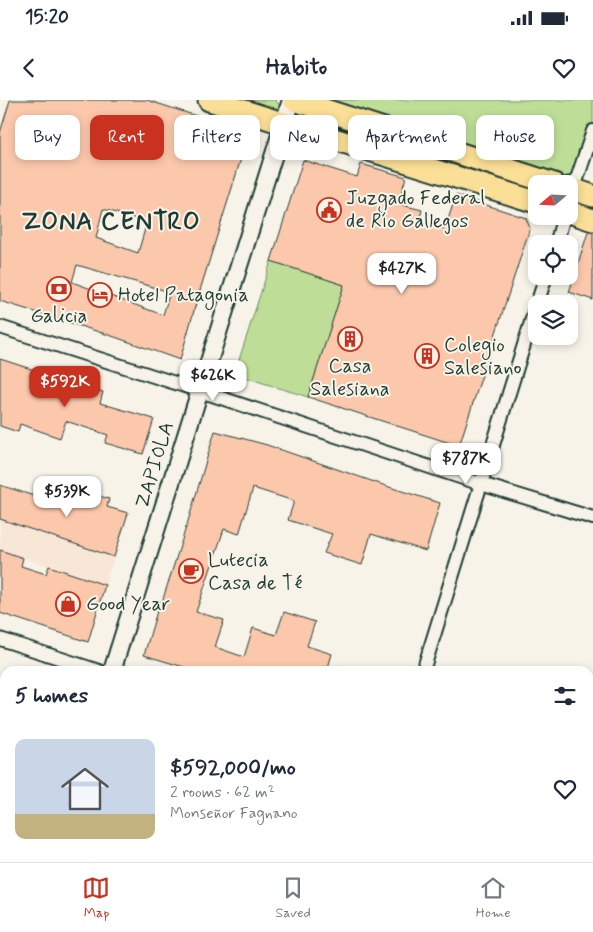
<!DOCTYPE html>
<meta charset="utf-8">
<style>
body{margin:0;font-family:Mynerve,sans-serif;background:#f2f2f3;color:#1f2937;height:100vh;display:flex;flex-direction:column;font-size:19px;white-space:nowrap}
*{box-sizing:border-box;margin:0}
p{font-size:16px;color:#747a83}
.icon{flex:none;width:28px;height:28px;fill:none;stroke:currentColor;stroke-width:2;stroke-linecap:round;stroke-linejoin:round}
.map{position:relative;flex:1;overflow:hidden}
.side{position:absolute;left:0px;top:566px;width:594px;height:196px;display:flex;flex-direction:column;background:#fff;border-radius:15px 15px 0 0;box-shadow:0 2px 8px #0003}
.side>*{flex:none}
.top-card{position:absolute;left:15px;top:15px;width:564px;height:45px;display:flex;gap:10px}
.needle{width:32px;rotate:251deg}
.controls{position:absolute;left:528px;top:75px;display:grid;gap:10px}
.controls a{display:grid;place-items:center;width:50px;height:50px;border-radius:10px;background:#fff;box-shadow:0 2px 8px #0003;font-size:25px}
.price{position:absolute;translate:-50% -42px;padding:0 11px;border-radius:10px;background:#fff;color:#222;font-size:16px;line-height:32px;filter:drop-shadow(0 1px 2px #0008)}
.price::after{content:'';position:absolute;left:50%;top:30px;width:15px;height:11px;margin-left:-8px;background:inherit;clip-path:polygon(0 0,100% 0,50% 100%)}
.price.on{background:#c8321e;color:#fff}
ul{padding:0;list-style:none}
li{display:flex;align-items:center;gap:15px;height:125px;padding:0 15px}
li span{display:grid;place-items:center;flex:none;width:140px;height:100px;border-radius:10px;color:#555}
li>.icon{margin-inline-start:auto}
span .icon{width:60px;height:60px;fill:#fffc;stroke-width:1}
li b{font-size:21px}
h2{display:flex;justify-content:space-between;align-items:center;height:60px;padding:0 15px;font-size:21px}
.tag{padding:0 18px;border-radius:10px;background:#fff;box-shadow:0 2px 8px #0003;font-size:18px;line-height:45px}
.tag.on{background:#c8321e;color:#fff}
.status{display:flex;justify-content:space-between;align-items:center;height:35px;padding:0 25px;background:#fff;direction:ltr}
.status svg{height:14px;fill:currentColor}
header{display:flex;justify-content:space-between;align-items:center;height:65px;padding:0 15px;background:#fff;font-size:22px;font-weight:700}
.menu{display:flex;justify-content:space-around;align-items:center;height:70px;border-top:1px solid #e0e1e3;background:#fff;font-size:14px;color:#747a83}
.menu a{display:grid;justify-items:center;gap:2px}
.menu .on{color:#c8321e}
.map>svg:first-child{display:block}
.built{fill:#f8e6d6}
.green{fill:#bede97;stroke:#6e8e66}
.building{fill:#fcc8ac;stroke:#1f3d34;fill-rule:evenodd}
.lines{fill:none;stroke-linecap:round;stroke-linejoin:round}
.minor-casing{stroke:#1f3d34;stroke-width:16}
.tertiary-casing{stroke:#1f3d34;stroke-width:20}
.primary-casing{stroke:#1f3d34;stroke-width:25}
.minor{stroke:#f7f3e8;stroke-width:12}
.tertiary{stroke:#f7f3e8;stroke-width:16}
.primary{stroke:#fbdf96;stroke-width:21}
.labels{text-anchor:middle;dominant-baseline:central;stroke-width:4;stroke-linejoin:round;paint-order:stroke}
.poi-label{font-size:20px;fill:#1f3d34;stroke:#f7f3e8;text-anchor:start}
.street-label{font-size:20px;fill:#1f3d34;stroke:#f7f3e8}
.district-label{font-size:25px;font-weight:bold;letter-spacing:1px;fill:#1f3d34;stroke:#f7f3e8}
</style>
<div class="status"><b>15:20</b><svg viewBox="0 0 49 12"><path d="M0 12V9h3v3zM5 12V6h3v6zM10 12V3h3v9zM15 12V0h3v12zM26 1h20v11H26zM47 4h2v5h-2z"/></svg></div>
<header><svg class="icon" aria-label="back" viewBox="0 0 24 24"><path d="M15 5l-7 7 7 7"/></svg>Habito<svg class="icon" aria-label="heart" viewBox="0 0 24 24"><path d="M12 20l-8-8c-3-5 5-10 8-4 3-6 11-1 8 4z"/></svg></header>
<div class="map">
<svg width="593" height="762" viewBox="0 0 593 762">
<rect width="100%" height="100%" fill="#f7f3e8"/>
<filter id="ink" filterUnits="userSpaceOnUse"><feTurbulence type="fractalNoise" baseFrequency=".02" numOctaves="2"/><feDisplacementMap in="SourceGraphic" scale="10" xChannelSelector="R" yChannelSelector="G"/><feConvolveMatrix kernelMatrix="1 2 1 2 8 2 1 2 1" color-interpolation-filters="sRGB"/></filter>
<g filter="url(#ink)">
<path class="built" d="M12,389L124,426L105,485L0,450V424Z"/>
<path class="green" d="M229,0H275L279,4L280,9L278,12Z
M294,0H593V31L573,90Z
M298,10L536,84V95L296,18L295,15Z
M271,161L344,185L308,297L244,277L237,266Z"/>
<path class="building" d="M10,0H147L249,33L197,200L180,260L112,236L0,201V33ZM103,109L147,122L138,153L96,138ZM77,165L170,192L163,215L72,182Z
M303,60L357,77L361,64L406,77L398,104L422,110L419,121L445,129L456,95L526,118L530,128L459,346L308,297L344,185L271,161Z
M588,132H593V200L569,192Z
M0,259L103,292L100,303L154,319L143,354L105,343L108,335L66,321L60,338L20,324L18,332L0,326Z
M215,331L267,345L386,386L440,403L426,451L371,434L362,465L324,453L332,434L288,420L294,401L253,388L239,434L224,429L196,512L224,520L215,547L244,557L253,528L276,535L284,512L315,522L307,546L332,554L327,571H197L144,555L160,501L162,502L189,418Z
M0,385L68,407L74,388L109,399L107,407L128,413L114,457L0,419Z
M0,450L23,458L21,466L46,474L49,466L105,485L88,542L0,513Z"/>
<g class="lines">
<defs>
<path id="minor" d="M569,103L593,31
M556,144L564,116
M537,204L546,176
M0,227L200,291L481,384L593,418
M0,539L99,571
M423,571L536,206
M589,729L593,730
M364,762L366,758"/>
<path id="tertiary" d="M112,571L291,0
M51,762L53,758"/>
<path id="primary" d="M209,0L536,102
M294,0L554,84
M569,88L593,96
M569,112L593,120"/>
</defs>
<use href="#minor" class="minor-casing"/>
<use href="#tertiary" class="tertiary-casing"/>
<use href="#primary" class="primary-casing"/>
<use href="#minor" class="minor"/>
<use href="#tertiary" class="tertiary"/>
<use href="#primary" class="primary"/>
</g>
</g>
<defs>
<symbol id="civic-ring" viewBox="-11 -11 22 22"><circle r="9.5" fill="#f7f3e8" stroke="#c8321e" stroke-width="1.5"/><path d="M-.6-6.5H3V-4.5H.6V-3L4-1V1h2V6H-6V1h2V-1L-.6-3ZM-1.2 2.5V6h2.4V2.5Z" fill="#c8321e"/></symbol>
<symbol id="bank-ring" viewBox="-11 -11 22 22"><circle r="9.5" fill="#f7f3e8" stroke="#c8321e" stroke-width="1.5"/><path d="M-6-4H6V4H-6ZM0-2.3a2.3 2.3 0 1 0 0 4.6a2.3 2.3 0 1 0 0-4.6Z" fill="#c8321e"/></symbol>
<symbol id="hotel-ring" viewBox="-11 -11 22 22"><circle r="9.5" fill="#f7f3e8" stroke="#c8321e" stroke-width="1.5"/><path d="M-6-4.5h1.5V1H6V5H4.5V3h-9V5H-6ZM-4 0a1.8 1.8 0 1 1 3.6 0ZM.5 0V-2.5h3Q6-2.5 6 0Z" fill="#c8321e"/></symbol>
<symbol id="building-ring" viewBox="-11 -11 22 22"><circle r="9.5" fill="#f7f3e8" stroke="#c8321e" stroke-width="1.5"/><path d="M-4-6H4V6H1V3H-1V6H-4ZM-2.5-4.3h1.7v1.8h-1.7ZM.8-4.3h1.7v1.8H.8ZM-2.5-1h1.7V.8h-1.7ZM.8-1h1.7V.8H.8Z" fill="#c8321e"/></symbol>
<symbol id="cafe-ring" viewBox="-11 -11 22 22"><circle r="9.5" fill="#f7f3e8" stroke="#c8321e" stroke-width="1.5"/><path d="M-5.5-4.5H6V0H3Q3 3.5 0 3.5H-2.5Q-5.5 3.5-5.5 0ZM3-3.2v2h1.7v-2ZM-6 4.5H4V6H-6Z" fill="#c8321e"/></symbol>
<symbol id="shop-ring" viewBox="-11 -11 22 22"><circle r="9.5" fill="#f7f3e8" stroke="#c8321e" stroke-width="1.5"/><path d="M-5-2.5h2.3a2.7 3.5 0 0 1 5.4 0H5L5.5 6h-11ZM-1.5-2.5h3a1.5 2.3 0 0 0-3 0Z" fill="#c8321e"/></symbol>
</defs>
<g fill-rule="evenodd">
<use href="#civic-ring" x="315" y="96" width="28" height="28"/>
<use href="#bank-ring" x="45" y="175" width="28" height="28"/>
<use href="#hotel-ring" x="86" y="181" width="28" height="28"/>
<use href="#building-ring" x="336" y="225" width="28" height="28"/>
<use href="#building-ring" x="413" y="242" width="28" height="28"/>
<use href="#cafe-ring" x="177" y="457" width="28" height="28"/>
<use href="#shop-ring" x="54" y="490" width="28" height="28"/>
</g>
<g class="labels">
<g class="poi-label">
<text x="346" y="98">Juzgado Federal<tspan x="346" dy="23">de Río Gallegos</tspan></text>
<text x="118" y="195">Hotel Patagonia</text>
<text x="59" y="216" text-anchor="middle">Galicia</text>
<text x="444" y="245">Colegio<tspan x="444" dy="23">Salesiano</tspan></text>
<text x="350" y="266" text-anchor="middle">Casa<tspan x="350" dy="23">Salesiana</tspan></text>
<text x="208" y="460">Lutecia<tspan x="208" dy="23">Casa de Té</tspan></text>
<text x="86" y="504">Good Year</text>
</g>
<g class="street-label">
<text transform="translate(155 365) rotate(-73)">ZAPIOLA</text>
</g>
<g class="district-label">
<text x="111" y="122">ZONA CENTRO</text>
</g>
</g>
</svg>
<div class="controls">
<a><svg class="needle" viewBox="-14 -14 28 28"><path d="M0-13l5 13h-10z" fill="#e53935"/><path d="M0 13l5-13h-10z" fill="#747a83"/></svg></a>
<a><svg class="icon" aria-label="locate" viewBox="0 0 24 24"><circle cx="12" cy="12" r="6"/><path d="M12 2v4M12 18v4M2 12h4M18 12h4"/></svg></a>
<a><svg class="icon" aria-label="layers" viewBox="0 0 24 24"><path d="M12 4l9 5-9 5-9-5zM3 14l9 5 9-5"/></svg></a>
</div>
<b class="price" style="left:402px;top:195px">$427K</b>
<b class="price" style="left:213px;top:302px">$626K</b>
<b class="price on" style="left:65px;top:308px">$592K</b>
<b class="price" style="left:466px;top:385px">$787K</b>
<b class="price" style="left:67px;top:418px">$539K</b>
<div class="top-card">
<a class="tag">Buy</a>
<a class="tag on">Rent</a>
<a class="tag">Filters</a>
<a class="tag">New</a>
<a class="tag">Apartment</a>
<a class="tag">House</a>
</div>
<section class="side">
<h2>5 homes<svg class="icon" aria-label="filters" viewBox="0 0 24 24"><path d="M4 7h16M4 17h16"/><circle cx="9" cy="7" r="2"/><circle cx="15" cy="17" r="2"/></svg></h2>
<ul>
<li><span style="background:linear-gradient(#c9d6e8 75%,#c2b280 0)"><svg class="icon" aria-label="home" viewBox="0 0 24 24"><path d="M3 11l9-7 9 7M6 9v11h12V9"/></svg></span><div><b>$592,000/mo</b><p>2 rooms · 62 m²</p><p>Monseñor Fagnano</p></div><svg class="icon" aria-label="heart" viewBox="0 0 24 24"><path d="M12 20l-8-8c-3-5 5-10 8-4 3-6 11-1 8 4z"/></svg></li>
</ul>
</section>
</div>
<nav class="menu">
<a class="on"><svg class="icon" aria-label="map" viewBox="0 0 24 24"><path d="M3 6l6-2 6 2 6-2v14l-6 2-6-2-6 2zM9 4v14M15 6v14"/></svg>Map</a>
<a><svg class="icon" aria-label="saved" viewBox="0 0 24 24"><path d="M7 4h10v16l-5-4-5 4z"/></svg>Saved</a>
<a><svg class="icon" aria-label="home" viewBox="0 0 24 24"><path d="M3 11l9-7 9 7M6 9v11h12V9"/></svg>Home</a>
</nav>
